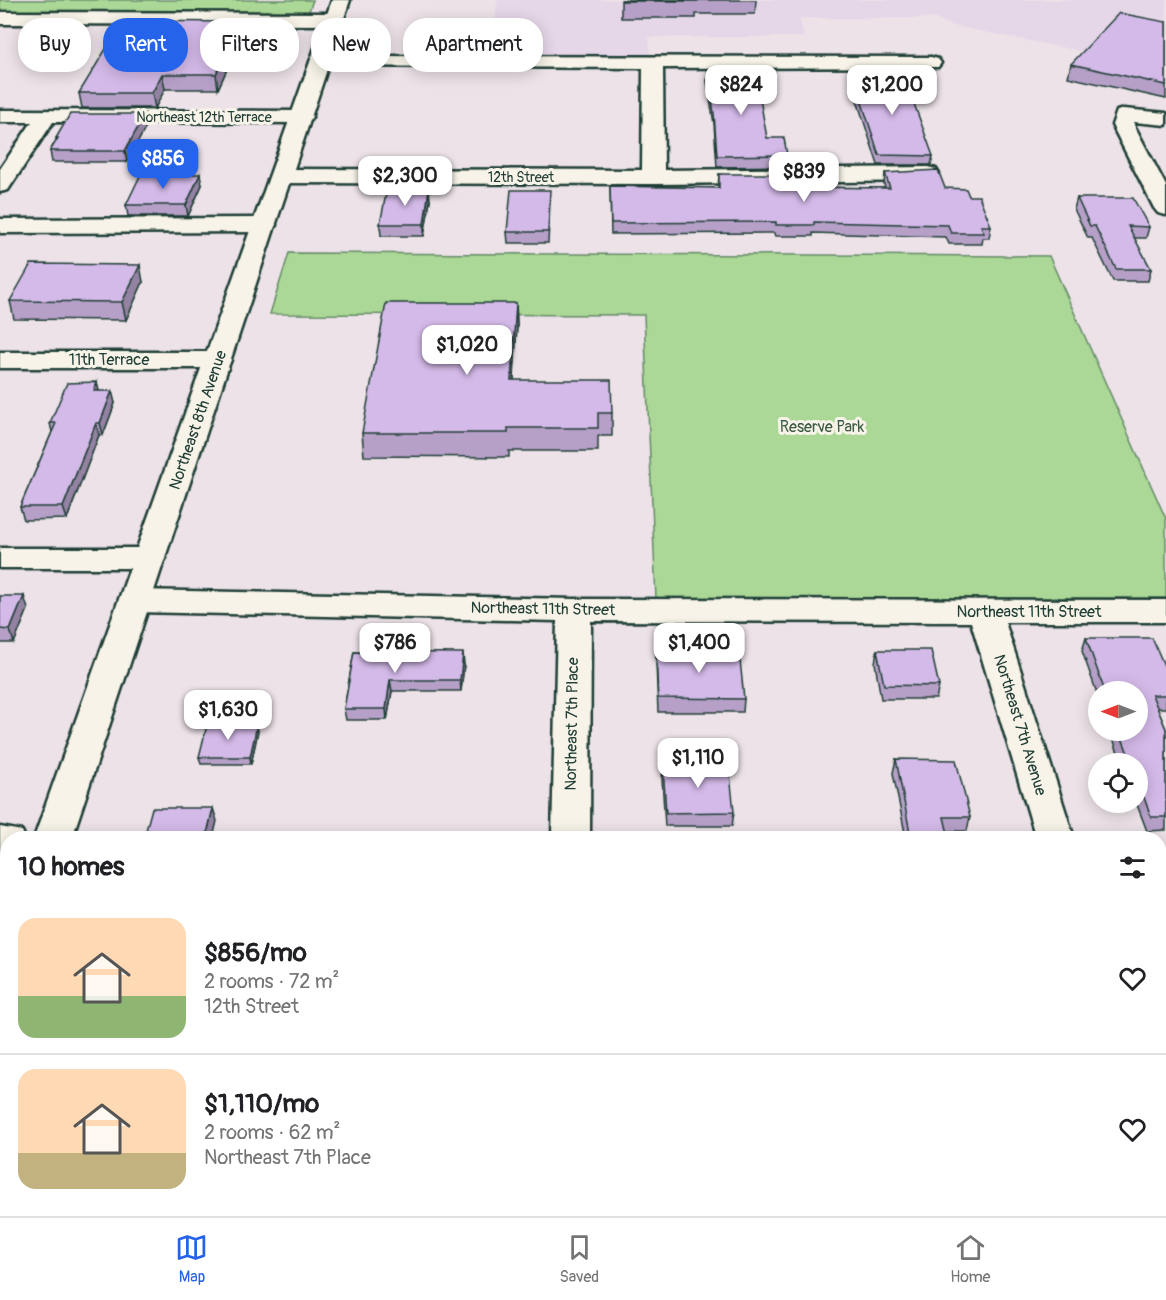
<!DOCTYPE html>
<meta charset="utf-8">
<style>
body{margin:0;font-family:Pangolin,sans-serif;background:#f2f2f2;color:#202124;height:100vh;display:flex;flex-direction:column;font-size:22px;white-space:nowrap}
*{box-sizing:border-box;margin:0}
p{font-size:20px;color:#757577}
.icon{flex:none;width:33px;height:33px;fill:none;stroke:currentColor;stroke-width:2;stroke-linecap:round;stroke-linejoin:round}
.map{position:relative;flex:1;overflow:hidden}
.details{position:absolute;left:0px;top:831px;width:1167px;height:386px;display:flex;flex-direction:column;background:#fff;border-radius:24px 24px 0 0;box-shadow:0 3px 15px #0003}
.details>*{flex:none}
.banner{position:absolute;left:18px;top:18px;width:600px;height:54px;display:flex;gap:12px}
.needle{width:39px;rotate:270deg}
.buttons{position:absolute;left:1088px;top:681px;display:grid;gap:12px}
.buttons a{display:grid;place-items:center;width:60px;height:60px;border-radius:50%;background:#fff;box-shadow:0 3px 15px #0003;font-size:30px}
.price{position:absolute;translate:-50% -51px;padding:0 14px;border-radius:12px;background:#fff;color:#222;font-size:20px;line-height:39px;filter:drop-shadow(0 2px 3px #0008)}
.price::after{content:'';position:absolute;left:50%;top:36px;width:18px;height:14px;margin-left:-9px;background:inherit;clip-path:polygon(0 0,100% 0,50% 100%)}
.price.on{background:#2563eb;color:#fff}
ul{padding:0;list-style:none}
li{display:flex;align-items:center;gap:18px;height:150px;padding:0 18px}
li+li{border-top:2px solid #e0e0e0}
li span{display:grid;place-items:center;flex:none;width:168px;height:120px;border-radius:18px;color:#555}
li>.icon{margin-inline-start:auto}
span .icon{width:72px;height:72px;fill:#fffc;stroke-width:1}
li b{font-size:26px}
h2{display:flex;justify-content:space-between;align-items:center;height:72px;padding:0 18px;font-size:26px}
.tag{padding:0 21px;border-radius:24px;background:#fff;box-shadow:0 3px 15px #0003;font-size:21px;line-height:54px}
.tag.on{background:#2563eb;color:#fff}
.tab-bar{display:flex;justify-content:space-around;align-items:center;height:84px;border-top:2px solid #e0e0e0;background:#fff;font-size:16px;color:#757577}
.tab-bar a{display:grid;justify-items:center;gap:3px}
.tab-bar .on{color:#2563eb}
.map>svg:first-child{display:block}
.built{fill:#e5d6e8}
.green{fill:#abd897;stroke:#658a66;stroke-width:1.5}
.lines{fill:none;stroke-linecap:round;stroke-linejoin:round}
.street-casing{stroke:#1f3d34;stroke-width:5}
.secondary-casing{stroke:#1f3d34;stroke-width:5}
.street{fill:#f7f3e8;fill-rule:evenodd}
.secondary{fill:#f7f3e8;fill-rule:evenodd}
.wall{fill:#b6a0c8;stroke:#1f3d34;stroke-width:1.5}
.shaded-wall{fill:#9482a3;stroke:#1f3d34;stroke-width:1.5}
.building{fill:#d4bae9;stroke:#1f3d34;stroke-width:1.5}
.labels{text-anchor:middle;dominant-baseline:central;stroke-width:6;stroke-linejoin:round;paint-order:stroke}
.far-street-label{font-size:14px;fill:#1f3d34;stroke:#f7f3e8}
.street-label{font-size:16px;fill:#1f3d34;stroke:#f7f3e8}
.park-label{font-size:16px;fill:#3b5c48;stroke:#f7f3e8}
</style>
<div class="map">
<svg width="1166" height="1216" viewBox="0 0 1166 1216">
<rect width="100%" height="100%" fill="#ece2e8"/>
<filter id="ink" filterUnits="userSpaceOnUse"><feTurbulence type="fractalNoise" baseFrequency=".0167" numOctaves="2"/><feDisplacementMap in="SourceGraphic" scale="12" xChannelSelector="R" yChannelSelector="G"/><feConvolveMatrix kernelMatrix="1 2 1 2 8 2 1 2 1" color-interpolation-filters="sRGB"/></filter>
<g filter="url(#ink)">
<path class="built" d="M498,0H1166V68L955,26L933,18H799L804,37H649L650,57L490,56Z"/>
<path class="green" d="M0,0H313L304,25H0Z
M289,253L1049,256L1166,519V598L656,599L644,315L270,314Z"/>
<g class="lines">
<defs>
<path id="street" d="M0,12L334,13L341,15L343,19L341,23L334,25L0,24Z
M320,56L931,57L938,59L941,63L938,67L663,68L664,170L928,167L936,169L939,174L936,179L928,181L653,184L281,183L273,181L270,176L273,171L281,169L642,170L643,68L313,66L310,62L313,58Z
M1124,109L1166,113V125L1134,122V125L1166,186V215L1158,213L1154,208L1112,125L1117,111Z
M0,110L301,111L308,113L312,117L308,121L301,123L53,122L8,190L0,192V169L32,122H0Z
M264,218L272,220L276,225L272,230L264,232L0,233V219Z
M0,352H218L228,354L231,360L228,366L218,368H0Z
M0,548H150L161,551L166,558L161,565L150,568H0Z
M136,590L574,599L1166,600V622H1005L1074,838H1036L971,622L591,621L590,838H552L557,621L136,612L124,609L120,601L124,593Z
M0,827L22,831L25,838H8V857H0Z
M1160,1156L1166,1158V1216H1152L1147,1209H1160Z
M542,1209H590V1216H542Z"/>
<path id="secondary" d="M332,0H350L72,838H34Z
M8,953V1006L0,1009V955Z"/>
</defs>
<use href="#street" class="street-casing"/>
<use href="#secondary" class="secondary-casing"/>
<use href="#street" class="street"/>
<use href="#secondary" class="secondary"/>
</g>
<path class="wall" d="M621,0H756L755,14H696V18H621Z
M1166,22V99L1068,77L1071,64Z
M242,36L218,89H165L155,108H82L79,93Z
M708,71L767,138L787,155L786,166L717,167L714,124L707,81Z
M853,75L933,156L931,165H878L852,85Z
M145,114L147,125L127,162H52L50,151L56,140V138Z
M885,173L969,196L991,226L989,238H983L982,244H949L946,237L813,233V236H775L774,233L611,234L610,186L718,188L719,174L794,187L885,188L884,184Z
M202,185L188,216H128L126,205Z
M1077,198L1149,227L1146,238H1134L1151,269L1148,281H1113L1092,238H1088L1074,209Z
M430,200L424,236H381L380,224Z
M550,202L548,243H508L507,232Z
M143,282L126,320L14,319L10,301Z
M516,303L517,325L514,380L612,413V436H598V451H509V457L364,456L362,433Z
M100,391L115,403L103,435H99L67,519L24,520L20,507L52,432L50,423Z
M0,596L28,609L14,643H0Z
M1086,638L1166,670V708H1157L1166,729V830L1147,831L1136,802L1137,764H1122L1110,730H1137V692H1098V696L1082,651Z
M656,650L744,699L743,712H658L656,663Z
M877,650L939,686L936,699H881L875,663Z
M354,652L464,664L461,691H392L387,720H346L344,709Z
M258,731L251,764H201L199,757Z
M896,759L970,817L967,831H947L949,838H906L893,773Z
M663,765L734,812L732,826H665L662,779Z
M939,1209H1070L1072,1216H940Z"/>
<path class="shaded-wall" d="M240,22L242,36L218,89L216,74Z
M162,74L165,89L155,108L152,93Z
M145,114L147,125L127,162L125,151Z
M200,174L202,185L188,216L186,205Z
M429,189L430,200L424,236V224Z
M140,265L143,282L126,320L122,302Z
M516,303L517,325L512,403L511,380Z
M97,382L100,395L94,391Z
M112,391L115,403L103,435L100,423Z
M96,423L99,435L67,519L63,507Z
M24,596L28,609L14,643L10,630Z
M463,653L464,664L461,691L460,680Z
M390,680L392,691L387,720L386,709Z
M257,725L258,731L251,764L250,757Z
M213,808L217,821L213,838H206Z
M147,1209H155L153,1216H145Z"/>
<path class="building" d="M622,0H696L697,1H622Z
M1119,13L1166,22V85L1071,64Z
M123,21L240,22L216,74H162L152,93H79Z
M708,71H755L767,138H784L787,155L717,156L714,113Z
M853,75L904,76L933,156L879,155Z
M70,114H145L125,151H50L58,138H56Z
M938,170L945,188L966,189L969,196H979L991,226H981L984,233H951L948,225L814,222V225H776V222L611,223L610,186L719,188V174H791L794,187L890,188L885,173Z
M141,174H200L186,205H126Z
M387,189H429L424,224H380Z
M511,190H550L548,232H507Z
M1077,198H1133L1149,227L1128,226L1151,269H1116L1095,226H1090Z
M31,264L140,265L122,302L10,301Z
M386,303H516L511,380H611L612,413H598V428H508V433H362Z
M97,382L94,391H112L100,423H96L63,507H20L56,423H50L67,383Z
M0,596H24L10,630L0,629Z
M1086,638H1152L1166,670V695H1152L1166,729V817H1151L1137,778V764H1132L1119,730H1137V692H1105Z
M656,650H739L744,699L658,698Z
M877,650H931L939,686L884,685Z
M354,652L463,653L460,680H390L386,709H344Z
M207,725H257L250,757H199Z
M896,759L956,760L970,817H944L949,838H911Z
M663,765H729L734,812L666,813Z
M152,808H213L206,838H144Z
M56,1209H147L145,1216H53Z
M698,1209H765V1216H698Z
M945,1209H1070L1072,1216H947Z"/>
</g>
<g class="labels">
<g class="far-street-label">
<text x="204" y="117">Northeast 12th Terrace</text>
<text x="521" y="177">12th Street</text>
</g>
<g class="street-label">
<text x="109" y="360">11th Terrace</text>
<text transform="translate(198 420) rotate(-71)">Northeast 8th Avenue</text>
<text transform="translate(543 609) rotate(1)">Northeast 11th Street</text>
<text x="1029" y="612">Northeast 11th Street</text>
<text transform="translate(572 724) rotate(-89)">Northeast 7th Place</text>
<text transform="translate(1020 725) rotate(73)">Northeast 7th Avenue</text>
</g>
<g class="park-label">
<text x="822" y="427">Reserve Park</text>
</g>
</g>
</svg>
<div class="buttons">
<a><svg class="needle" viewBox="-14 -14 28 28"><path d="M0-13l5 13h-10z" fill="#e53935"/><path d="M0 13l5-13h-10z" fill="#757577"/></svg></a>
<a><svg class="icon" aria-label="locate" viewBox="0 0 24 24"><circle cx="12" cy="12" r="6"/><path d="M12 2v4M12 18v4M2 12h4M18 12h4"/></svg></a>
</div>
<b class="price" style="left:741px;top:116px">$824</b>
<b class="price" style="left:892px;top:116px">$1,200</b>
<b class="price on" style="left:163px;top:190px">$856</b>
<b class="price" style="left:804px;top:203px">$839</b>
<b class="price" style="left:405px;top:207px">$2,300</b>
<b class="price" style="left:467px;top:376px">$1,020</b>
<b class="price" style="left:395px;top:674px">$786</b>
<b class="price" style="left:699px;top:674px">$1,400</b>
<b class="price" style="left:228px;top:741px">$1,630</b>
<b class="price" style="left:698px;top:789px">$1,110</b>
<div class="banner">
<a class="tag">Buy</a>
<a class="tag on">Rent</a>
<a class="tag">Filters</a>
<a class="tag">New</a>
<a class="tag">Apartment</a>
</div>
<section class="details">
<h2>10 homes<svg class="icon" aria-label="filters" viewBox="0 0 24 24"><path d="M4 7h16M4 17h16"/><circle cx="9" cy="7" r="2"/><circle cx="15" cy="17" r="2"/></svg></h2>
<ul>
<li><span style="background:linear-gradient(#ffd9b3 65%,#8fb573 0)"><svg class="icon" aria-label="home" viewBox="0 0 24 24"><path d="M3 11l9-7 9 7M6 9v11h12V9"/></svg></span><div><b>$856/mo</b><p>2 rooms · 72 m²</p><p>12th Street</p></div><svg class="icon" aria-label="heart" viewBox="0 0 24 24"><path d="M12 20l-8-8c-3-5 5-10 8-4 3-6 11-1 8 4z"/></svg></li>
<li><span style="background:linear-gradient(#ffd9b3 70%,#c2b280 0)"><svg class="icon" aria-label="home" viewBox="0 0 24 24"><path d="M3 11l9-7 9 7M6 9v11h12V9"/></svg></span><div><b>$1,110/mo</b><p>2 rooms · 62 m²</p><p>Northeast 7th Place</p></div><svg class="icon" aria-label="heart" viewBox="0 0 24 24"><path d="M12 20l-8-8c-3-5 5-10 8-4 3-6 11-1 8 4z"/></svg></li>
</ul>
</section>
</div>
<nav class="tab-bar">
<a class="on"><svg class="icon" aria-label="map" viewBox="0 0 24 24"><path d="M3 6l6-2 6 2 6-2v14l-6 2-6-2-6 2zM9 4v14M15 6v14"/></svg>Map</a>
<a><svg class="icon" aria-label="saved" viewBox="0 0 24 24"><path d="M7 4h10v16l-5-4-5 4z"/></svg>Saved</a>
<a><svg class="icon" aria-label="home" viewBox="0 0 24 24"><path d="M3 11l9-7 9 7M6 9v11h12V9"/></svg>Home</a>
</nav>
